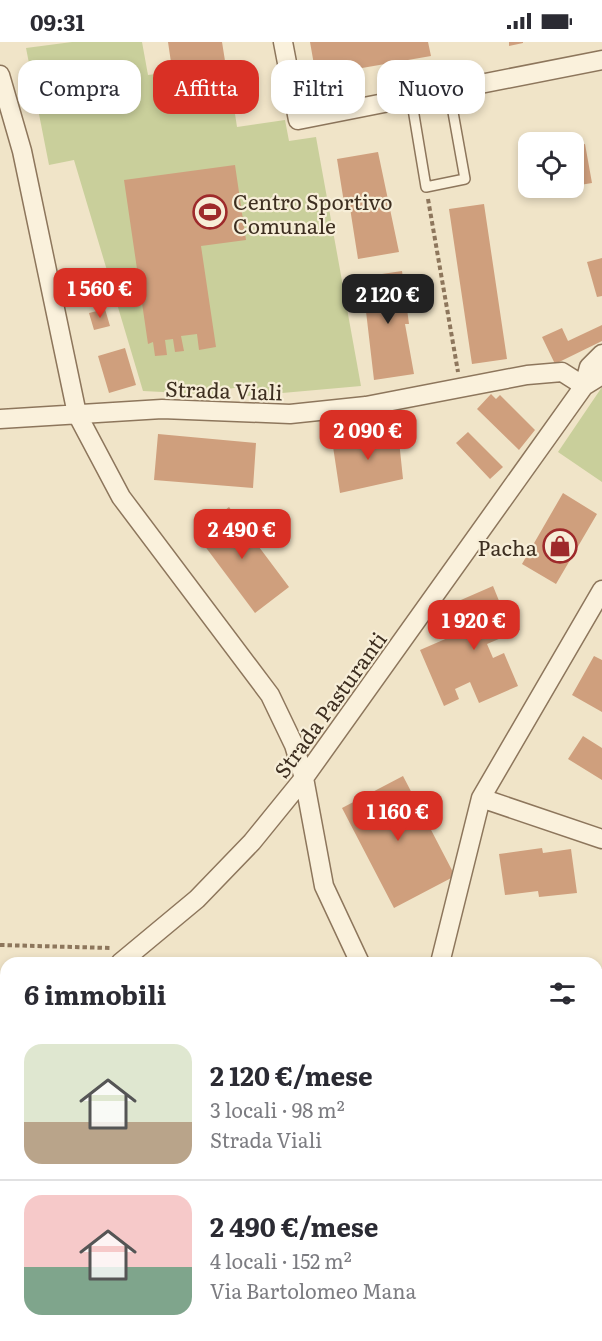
<!DOCTYPE html>
<html lang="it">
<meta charset="utf-8">
<style>
body{margin:0;font-family:Literata,serif;background:#f7f7f7;color:#2b2b33;height:100vh;display:flex;flex-direction:column;font-size:22px;white-space:nowrap}
*{box-sizing:border-box;margin:0}
p{font-size:20px;color:#7c7c81}
.icon{flex:none;width:33px;height:33px;fill:none;stroke:currentColor;stroke-width:2;stroke-linecap:round;stroke-linejoin:round}
.map{position:relative;flex:1;overflow:hidden}
.drawer{position:absolute;left:0px;top:915px;width:603px;height:384px;display:flex;flex-direction:column;background:#fff;border-radius:18px 18px 0 0;box-shadow:0 3px 9px #0003}
.drawer>*{flex:none}
.banner{position:absolute;left:18px;top:18px;width:567px;height:54px;display:flex;gap:12px}
.fabs{position:absolute;left:518px;top:90px;display:grid;gap:12px}
.fabs a{display:grid;place-items:center;width:66px;height:66px;border-radius:12px;background:#fff;box-shadow:0 3px 9px #0003;font-size:30px}
.price{position:absolute;translate:-50% -51px;padding:0 14px;border-radius:12px;background:#d93025;color:#fff;font-size:20px;line-height:39px;filter:drop-shadow(0 2px 3px #0008)}
.price::after{content:'';position:absolute;left:50%;top:36px;width:18px;height:14px;margin-left:-9px;background:inherit;clip-path:polygon(0 0,100% 0,50% 100%)}
.price.active{background:#222;color:#fff}
ul{padding:0;list-style:none}
li{display:flex;align-items:center;gap:18px;height:150px;padding:0 24px}
li+li{border-top:2px solid #e1e1e2}
li span{display:grid;place-items:center;flex:none;width:168px;height:120px;border-radius:18px;color:#555}
li>.icon{margin-inline-start:auto}
span .icon{width:72px;height:72px;fill:#fffc;stroke-width:1}
li b{font-size:26px}
h2{display:flex;justify-content:space-between;align-items:center;height:72px;padding:0 24px;font-size:26px}
.tag{padding:0 21px;border-radius:18px;background:#fff;box-shadow:0 3px 9px #0003;font-size:21px;line-height:54px}
.tag.active{background:#d93025;color:#fff}
.status{display:flex;justify-content:space-between;align-items:center;height:42px;padding:0 30px;background:#fff;direction:ltr}
.status svg{height:16px;fill:currentColor}
.map>svg:first-child{display:block}
.green{fill:#c9cf9b}
.lines{fill:none;stroke-linecap:round;stroke-linejoin:round}
.stream{stroke:#6f938a;stroke-width:6}
.building{fill:#cf9f7d}
.service-casing{stroke:#8d765c;stroke-width:12}
.minor-casing{stroke:#8d765c;stroke-width:21}
.path{stroke:#8d765c;stroke-width:4;stroke-dasharray:4.5 3;stroke-linecap:butt}
.service{stroke:#faf1dc;stroke-width:9}
.minor{stroke:#faf1dc;stroke-width:18}
.labels{text-anchor:middle;dominant-baseline:central;stroke-width:4.5;stroke-linejoin:round;paint-order:stroke}
.poi-label{font-size:21px;fill:#3d2e20;stroke:#f7eed8;text-anchor:start}
.street-label{font-size:21px;fill:#3d2e20;stroke:#f7eed8}
</style>
<div class="status"><b>09:31</b><svg viewBox="0 0 49 12"><path d="M0 12V9h3v3zM5 12V6h3v6zM10 12V3h3v9zM15 12V0h3v12zM26 1h20v11H26zM47 4h2v5h-2z"/></svg></div>
<div class="map">
<svg width="602" height="1299" viewBox="0 0 602 1299">
<rect width="100%" height="100%" fill="#f0e4c8"/>
<path class="green" d="M72,0H142L148,33L156,32L159,51L230,39L237,85L285,78L289,99L316,95L361,344L247,354L246,344L222,348V353L143,349L74,118L49,123L26,6Z
M602,345V440L558,410Z"/>
<g class="lines">
<path class="stream" d="M597,1023L602,1024
M597,1220L602,1226"/>
</g>
<path class="building" d="M168,0H222L226,25L173,34Z
M310,0H428L431,14L316,34Z
M509,0H523V1L509,4Z
M585,102L592,141L580,143L578,148L545,153L543,150L530,152L528,146H573V104Z
M378,110L399,210L358,217L350,166L345,167L337,117Z
M528,112V138H527L522,113Z
M235,123L246,198L201,204L216,305L199,308L197,292L181,294L184,309L175,310L173,297L165,298L167,313L155,314L153,300L148,302L124,138Z
M484,162L507,317L472,322L449,167Z
M602,216V254L597,255L587,220Z
M402,229L409,282H405L414,332L374,338L362,235Z
M105,267L110,284L94,288L89,271Z
M602,283V299L555,322L542,295L562,286L568,299Z
M125,306L136,343L109,351L98,314Z
M491,352L496,357L500,353L535,388L519,408L477,367Z
M398,389L403,437L340,451L332,398Z
M468,390L503,425L490,437L456,401Z
M158,392L256,401L253,446L154,438Z
M563,451L597,472L556,542L522,522Z
M229,465L289,545L255,571L195,491Z
M493,544L504,571L511,568L520,588L487,602L493,616L504,611L518,644L479,661L470,640L455,647L459,657L444,664L420,608L466,588L454,561Z
M594,614L602,618V670L572,653Z
M583,694L602,706V738L568,717Z
M403,734L455,834L394,866L342,766Z
M542,806L543,811L571,807L577,851L539,855L538,849L505,853L499,812Z
M601,926H602V990L597,988V941Z
M597,1039L602,1041V1070L597,1068Z
M597,1096L602,1098V1137L597,1136Z"/>
<g class="lines">
<defs>
<path id="service" d="M411,55L426,145L465,137L449,48"/>
<path id="minor" d="M283,0L298,78L602,18
M0,33L22,109L77,372L121,455L270,653L294,703L304,736L324,844L360,921
M602,312L589,325L584,344L602,333
M0,377L162,367L290,372L366,364L527,333L562,330L584,344L304,736L252,800L197,857L120,921
M481,756L602,797
M440,921L481,756L602,548
M0,1021L6,1015
M597,1149L602,1150
M537,1293L540,1299"/>
</defs>
<use href="#service" class="service-casing"/>
<use href="#minor" class="minor-casing"/>
<path class="path" d="M428,157L458,330
M0,903L110,906
M597,1228L602,1234
M323,1299L327,1293"/>
<use href="#service" class="service"/>
<use href="#minor" class="minor"/>
</g>
<defs>
<symbol id="stadium-ring" viewBox="-11 -11 22 22"><circle r="9.5" fill="#f7eed8" stroke="#9e2a2b" stroke-width="1.5"/><path d="M0-5a6.5 5 0 1 0 0 10a6.5 5 0 1 0 0-10ZM-3.5-1.8h7v3.6h-7Z" fill="#9e2a2b"/></symbol>
<symbol id="shop-ring" viewBox="-11 -11 22 22"><circle r="9.5" fill="#f7eed8" stroke="#9e2a2b" stroke-width="1.5"/><path d="M-5-2.5h2.3a2.7 3.5 0 0 1 5.4 0H5L5.5 6h-11ZM-1.5-2.5h3a1.5 2.3 0 0 0-3 0Z" fill="#9e2a2b"/></symbol>
</defs>
<g fill-rule="evenodd">
<use href="#stadium-ring" x="191" y="151" width="38" height="38"/>
<use href="#shop-ring" x="541" y="485" width="38" height="38"/>
</g>
<g class="labels">
<g class="poi-label">
<text x="233" y="158">Centro Sportivo<tspan x="233" dy="24">Comunale</tspan></text>
<text x="537" y="504" text-anchor="end">Pacha</text>
</g>
<g class="street-label">
<text transform="translate(224 347) rotate(2)">Strada Viali</text>
<text transform="translate(329 662) rotate(-54)">Strada Pasturanti</text>
</g>
</g>
</svg>
<div class="fabs">
<a><svg class="icon" aria-label="locate" viewBox="0 0 24 24"><circle cx="12" cy="12" r="6"/><path d="M12 2v4M12 18v4M2 12h4M18 12h4"/></svg></a>
</div>
<b class="price" style="left:100px;top:277px">1 560 €</b>
<b class="price active" style="left:388px;top:283px">2 120 €</b>
<b class="price" style="left:368px;top:419px">2 090 €</b>
<b class="price" style="left:242px;top:518px">2 490 €</b>
<b class="price" style="left:474px;top:609px">1 920 €</b>
<b class="price" style="left:398px;top:800px">1 160 €</b>
<div class="banner">
<a class="tag">Compra</a>
<a class="tag active">Affitta</a>
<a class="tag">Filtri</a>
<a class="tag">Nuovo</a>
</div>
<section class="drawer">
<h2>6 immobili<svg class="icon" aria-label="filters" viewBox="0 0 24 24"><path d="M4 7h16M4 17h16"/><circle cx="9" cy="7" r="2"/><circle cx="15" cy="17" r="2"/></svg></h2>
<ul>
<li><span style="background:linear-gradient(#dfe7d0 65%,#b9a48a 0)"><svg class="icon" aria-label="home" viewBox="0 0 24 24"><path d="M3 11l9-7 9 7M6 9v11h12V9"/></svg></span><div><b>2 120 €/mese</b><p>3 locali · 98 m²</p><p>Strada Viali</p></div></li>
<li><span style="background:linear-gradient(#f6c9c9 60%,#7fa58c 0)"><svg class="icon" aria-label="home" viewBox="0 0 24 24"><path d="M3 11l9-7 9 7M6 9v11h12V9"/></svg></span><div><b>2 490 €/mese</b><p>4 locali · 152 m²</p><p>Via Bartolomeo Mana</p></div></li>
</ul>
</section>
</div>
